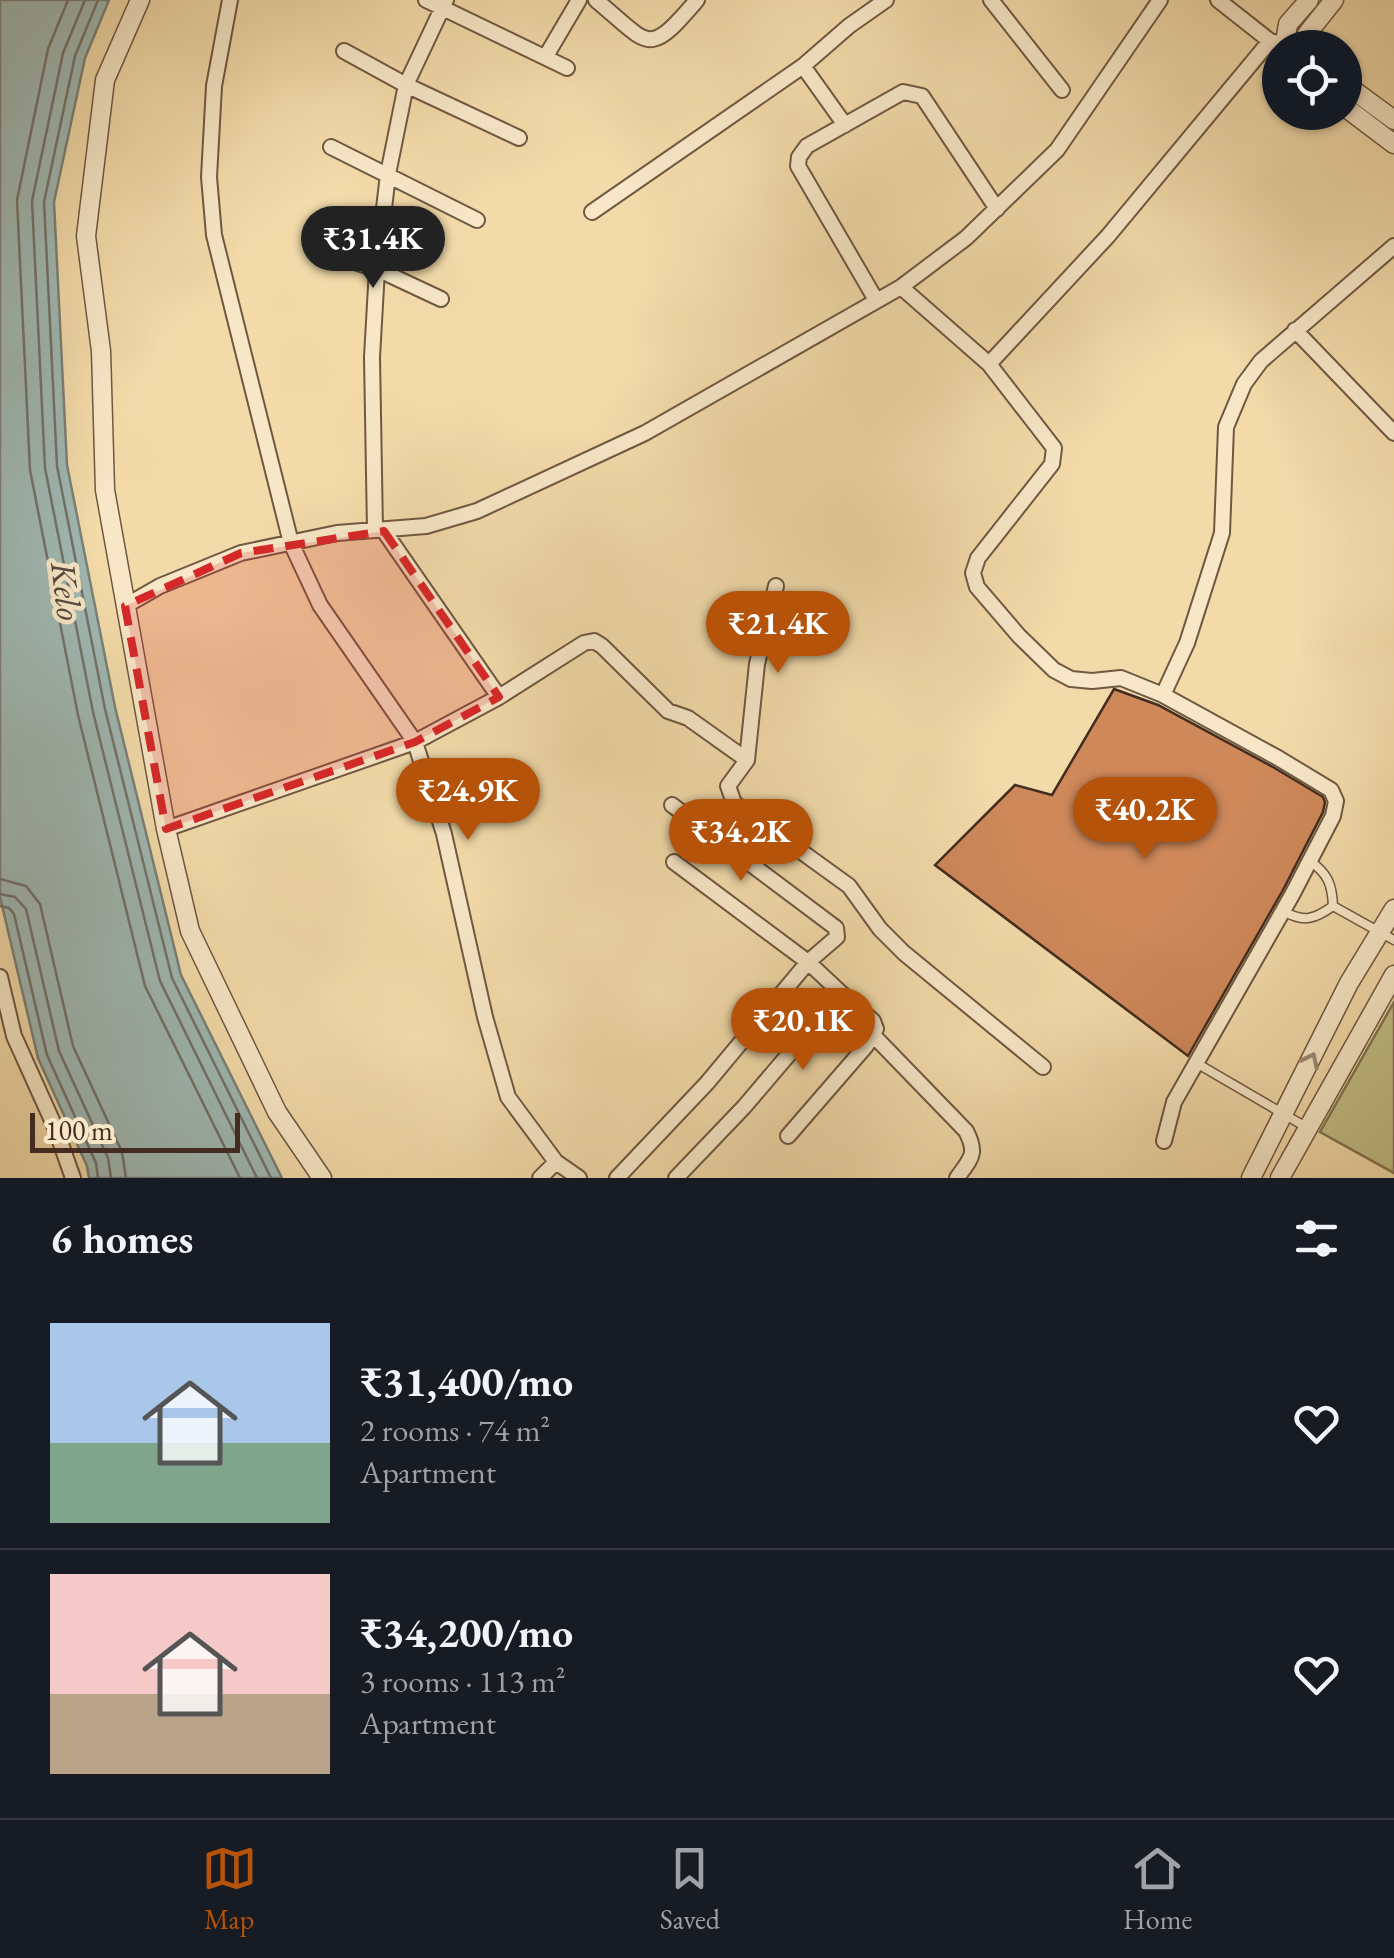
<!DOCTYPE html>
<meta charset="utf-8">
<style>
body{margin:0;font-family:"EB Garamond",serif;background:#20242c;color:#f1f3f6;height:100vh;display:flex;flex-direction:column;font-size:38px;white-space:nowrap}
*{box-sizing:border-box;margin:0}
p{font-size:32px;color:#9ea1a6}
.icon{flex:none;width:55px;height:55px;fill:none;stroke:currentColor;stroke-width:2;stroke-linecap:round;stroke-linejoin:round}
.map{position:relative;height:1178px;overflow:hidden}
.side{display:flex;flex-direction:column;background:#171b24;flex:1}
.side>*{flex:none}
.controls{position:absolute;left:1262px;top:30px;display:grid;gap:20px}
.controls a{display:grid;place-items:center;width:100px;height:100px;border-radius:50%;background:#171b24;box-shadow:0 2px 8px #0004;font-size:50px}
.scale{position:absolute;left:30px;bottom:25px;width:210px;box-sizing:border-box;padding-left:10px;border:5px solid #442c20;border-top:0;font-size:28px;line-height:35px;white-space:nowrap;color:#442c20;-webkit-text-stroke:8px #f7e7c7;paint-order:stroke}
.price{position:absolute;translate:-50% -85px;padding:0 22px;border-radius:35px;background:#b45309;color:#fff;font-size:32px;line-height:65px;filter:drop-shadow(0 2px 5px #0008)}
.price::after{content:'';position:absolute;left:50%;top:60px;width:30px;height:22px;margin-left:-15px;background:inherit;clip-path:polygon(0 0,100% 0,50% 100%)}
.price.on{background:#222;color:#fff}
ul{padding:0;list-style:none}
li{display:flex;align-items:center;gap:30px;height:250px;padding:0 50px}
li+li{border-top:2px solid #363941}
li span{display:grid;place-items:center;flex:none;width:280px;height:200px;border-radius:0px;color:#555}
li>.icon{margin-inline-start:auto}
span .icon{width:120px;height:120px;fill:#fffc;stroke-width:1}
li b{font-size:42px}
h2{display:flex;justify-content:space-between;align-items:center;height:120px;padding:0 50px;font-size:42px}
.menu{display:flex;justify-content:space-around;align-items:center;height:140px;border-top:2px solid #363941;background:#171b24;font-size:28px;color:#9ea1a6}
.menu a{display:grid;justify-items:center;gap:5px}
.menu .on{color:#b45309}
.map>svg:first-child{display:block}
.green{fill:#c0be84;stroke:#827552;stroke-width:2.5}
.water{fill:#9fb8b3;stroke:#7b8078;stroke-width:2.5}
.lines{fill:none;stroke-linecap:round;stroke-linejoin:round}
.shore{stroke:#72726a;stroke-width:2.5}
.building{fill:#ce885a;stroke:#442c20;stroke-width:2.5}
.service-casing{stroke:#705842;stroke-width:11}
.minor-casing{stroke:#705842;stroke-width:18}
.tertiary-casing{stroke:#705842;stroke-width:21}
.service{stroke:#f7e7c7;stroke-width:8}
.minor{stroke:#f7e7c7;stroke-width:14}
.tertiary{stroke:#f7e7c7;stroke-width:18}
.oneway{stroke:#9e8a74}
.marked{fill:#d62828;fill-opacity:0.2;stroke:#d62828;stroke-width:8;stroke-dasharray:20 12;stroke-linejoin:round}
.labels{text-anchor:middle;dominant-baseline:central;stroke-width:9;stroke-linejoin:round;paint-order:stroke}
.water-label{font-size:35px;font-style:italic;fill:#56483d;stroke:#f7e7c7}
</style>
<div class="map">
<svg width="1394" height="1178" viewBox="0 0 1394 1178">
<rect width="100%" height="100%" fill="#f2daa9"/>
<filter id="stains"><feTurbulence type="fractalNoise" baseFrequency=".002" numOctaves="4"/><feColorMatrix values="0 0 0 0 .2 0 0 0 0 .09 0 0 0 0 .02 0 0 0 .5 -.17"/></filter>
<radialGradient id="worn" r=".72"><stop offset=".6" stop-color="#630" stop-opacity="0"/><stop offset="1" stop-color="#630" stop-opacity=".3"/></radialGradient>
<path class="green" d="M1394,1002V1173L1320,1132Z"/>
<path class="water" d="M0,0H109L85,58L54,202L67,465L115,707L181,975L282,1178H89L87,1166L38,1058L0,897Z"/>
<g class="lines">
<path class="shore" d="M68,0L48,49L17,200L30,470L78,715L145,986L240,1178
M85,0L63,53L32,201L45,468L93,712L160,981L257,1178
M98,0L75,56L44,202L57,466L105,709L172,978L271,1178
M0,879L26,886L40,904L73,1046L122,1152L126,1178
M0,894L15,897L26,909L59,1051L108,1158L111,1178
M0,906L9,908L14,914L47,1055L96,1163L98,1178"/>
</g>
<path class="building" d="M1114,689L1158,705L1273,767L1323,797L1325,802L1323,812L1283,890L1188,1056L935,865L1015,785L1052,795Z"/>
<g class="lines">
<defs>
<path id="service" d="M1333,906L1394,940
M1283,911C1304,923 1315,919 1333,906C1332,884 1328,874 1310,861
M1198,1064L1306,1127"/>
<path id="minor" d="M230,0L214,86L209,177L214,235L291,543L320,605L415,742L444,834L485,1017L508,1097L556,1162L579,1178
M426,0L567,68
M596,0C650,45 647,59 697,0
M991,0L1062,90
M1218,0L1270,41L1278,43
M344,51L406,85L519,138
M546,56L579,0
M803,66L845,125
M331,147L477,220
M592,212L803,66L849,26L886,0
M318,251L377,269L441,299
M901,287L989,364L1054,448L1052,464L978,558L973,573L977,587L1019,636L1054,670L1071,679L1092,681L1121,678L1163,695L1278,758L1331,790L1336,801L1333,816L1292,895L1174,1102L1164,1141
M876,300L798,166L799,157L807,146L903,92L922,96L997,209
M1295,330L1394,433
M989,364L1108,236L1270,41
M375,530L372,357L377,269L388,174L406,85L446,0
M384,531L499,697
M125,606L160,586L241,553L337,533L426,526L477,511L645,433L901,287L966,238L1057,150L1160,0
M1163,695L1187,643L1222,533L1226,427L1244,384L1261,361L1394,246
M747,760L757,664L776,586
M672,805L836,928L837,937L808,962L841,993L744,1107L676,1178
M166,829L415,742L499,697L584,643L594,641L602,646L668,711L688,718L747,760L728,786L734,803L849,886L880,929L904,953L1043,1067
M0,977L14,1036L55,1127L73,1178
M873,1035L966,1131C978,1154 971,1158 957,1178
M788,1136L866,1046L876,1029L873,1021L841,993
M540,1178L556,1162
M617,1178L707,1083L808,962L674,862"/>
<path id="tertiary" d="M140,0L105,80L86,236L101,351L105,490L166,829L190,931L277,1112L322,1178
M1284,48L1288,24L1309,0
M1308,48L1307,34L1334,0
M1345,84L1394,120
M1345,107L1394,144
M1251,1178L1349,983L1394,909
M1280,1178L1394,975"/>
</defs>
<use href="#service" class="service-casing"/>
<use href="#minor" class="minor-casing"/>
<use href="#tertiary" class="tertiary-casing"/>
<use href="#service" class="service"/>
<use href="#minor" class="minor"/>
<use href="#tertiary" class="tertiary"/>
</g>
<defs><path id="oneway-chevron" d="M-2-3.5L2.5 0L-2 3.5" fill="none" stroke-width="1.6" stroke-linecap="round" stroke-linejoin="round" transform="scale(2.5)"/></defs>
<use class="oneway" href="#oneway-chevron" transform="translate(1311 1060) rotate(-64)"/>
<path class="marked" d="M384,531L499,697L415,742L166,829L125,606L241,553Z"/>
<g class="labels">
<g class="water-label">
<text transform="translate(67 591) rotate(83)">Kelo</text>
</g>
</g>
<rect width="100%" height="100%" filter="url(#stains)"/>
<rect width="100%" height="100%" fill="url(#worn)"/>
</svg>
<div class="controls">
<a><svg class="icon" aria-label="locate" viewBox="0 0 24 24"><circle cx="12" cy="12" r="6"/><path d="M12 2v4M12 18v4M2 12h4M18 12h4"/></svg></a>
</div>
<div class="scale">100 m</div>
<b class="price on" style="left:373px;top:291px">₹31.4K</b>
<b class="price" style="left:778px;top:676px">₹21.4K</b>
<b class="price" style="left:468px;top:843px">₹24.9K</b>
<b class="price" style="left:1145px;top:862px">₹40.2K</b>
<b class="price" style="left:741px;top:884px">₹34.2K</b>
<b class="price" style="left:803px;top:1073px">₹20.1K</b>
</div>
<section class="side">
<h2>6 homes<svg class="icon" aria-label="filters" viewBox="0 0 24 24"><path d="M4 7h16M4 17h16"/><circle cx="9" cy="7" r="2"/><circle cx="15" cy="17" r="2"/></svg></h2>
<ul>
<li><span style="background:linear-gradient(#a9c7e8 60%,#7fa58c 0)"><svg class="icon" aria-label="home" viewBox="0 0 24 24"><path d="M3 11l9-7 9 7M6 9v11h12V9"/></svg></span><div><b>₹31,400/mo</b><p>2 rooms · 74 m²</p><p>Apartment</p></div><svg class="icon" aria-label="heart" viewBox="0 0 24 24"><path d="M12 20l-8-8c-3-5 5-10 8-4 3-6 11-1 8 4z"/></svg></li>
<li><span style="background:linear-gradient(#f6c9c9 60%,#b9a48a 0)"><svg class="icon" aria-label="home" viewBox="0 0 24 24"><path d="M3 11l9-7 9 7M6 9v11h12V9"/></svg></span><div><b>₹34,200/mo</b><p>3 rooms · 113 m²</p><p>Apartment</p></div><svg class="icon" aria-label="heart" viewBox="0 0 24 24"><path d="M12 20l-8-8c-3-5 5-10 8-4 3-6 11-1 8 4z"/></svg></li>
</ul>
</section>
<nav class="menu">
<a class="on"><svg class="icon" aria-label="map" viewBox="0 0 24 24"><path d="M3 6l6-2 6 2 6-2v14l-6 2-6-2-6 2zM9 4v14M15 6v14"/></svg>Map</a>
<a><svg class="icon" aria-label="saved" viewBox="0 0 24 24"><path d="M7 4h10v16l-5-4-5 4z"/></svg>Saved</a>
<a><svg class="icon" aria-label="home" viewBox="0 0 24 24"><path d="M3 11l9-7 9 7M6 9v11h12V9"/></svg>Home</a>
</nav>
